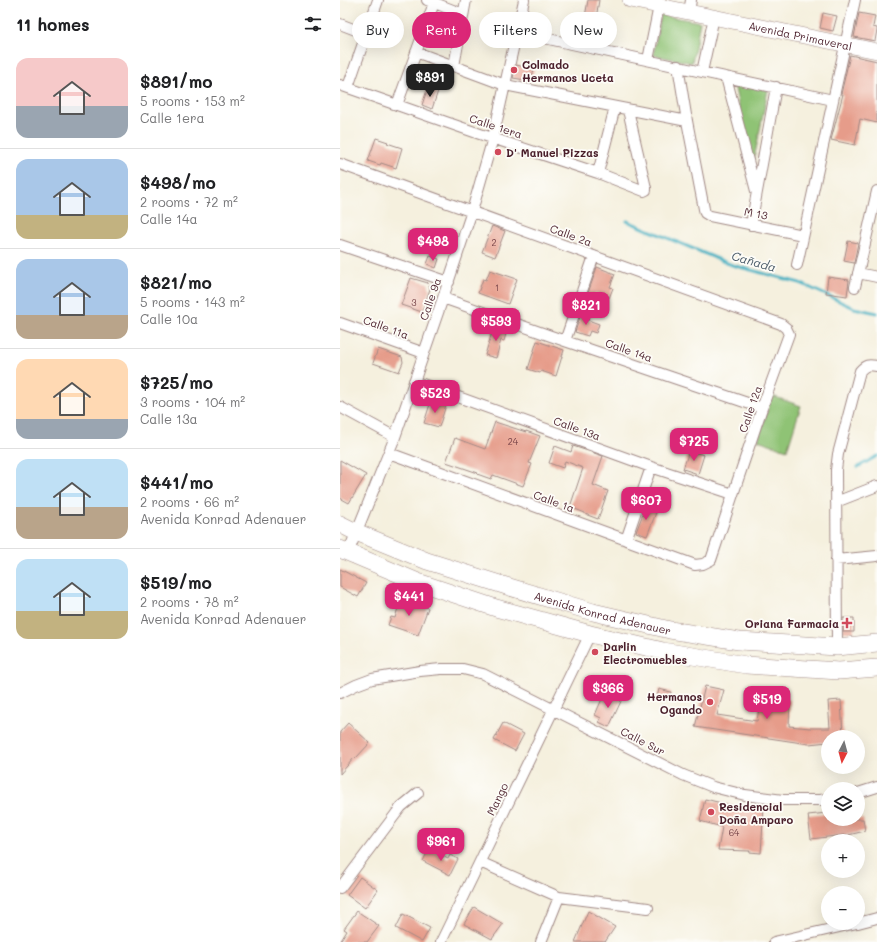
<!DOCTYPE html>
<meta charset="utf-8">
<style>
body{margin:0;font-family:Mali,sans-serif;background:#f6f6f6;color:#202124;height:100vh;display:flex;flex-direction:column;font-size:15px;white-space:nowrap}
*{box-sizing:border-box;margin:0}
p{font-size:13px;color:#757577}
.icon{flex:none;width:22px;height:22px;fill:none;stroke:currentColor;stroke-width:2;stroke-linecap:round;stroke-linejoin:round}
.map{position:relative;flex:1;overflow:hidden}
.panel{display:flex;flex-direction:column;background:#fff;width:340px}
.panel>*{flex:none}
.top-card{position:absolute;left:12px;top:12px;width:380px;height:36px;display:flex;gap:8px}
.needle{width:26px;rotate:186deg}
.controls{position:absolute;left:481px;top:730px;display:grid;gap:8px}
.controls a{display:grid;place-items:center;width:44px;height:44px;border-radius:50%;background:#fff;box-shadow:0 4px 16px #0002;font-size:20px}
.price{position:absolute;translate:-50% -34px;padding:0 9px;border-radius:8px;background:#db2777;color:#fff;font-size:13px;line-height:26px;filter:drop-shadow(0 1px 2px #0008)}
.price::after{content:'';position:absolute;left:50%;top:24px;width:12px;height:9px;margin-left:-6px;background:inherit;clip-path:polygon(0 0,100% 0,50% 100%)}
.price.selected{background:#222;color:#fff}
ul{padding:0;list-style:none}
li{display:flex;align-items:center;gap:12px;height:100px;padding:0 16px}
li+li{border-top:1px solid #e0e0e0}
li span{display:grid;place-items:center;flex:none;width:112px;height:80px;border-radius:12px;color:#555}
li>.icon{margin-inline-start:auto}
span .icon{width:48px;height:48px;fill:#fffc;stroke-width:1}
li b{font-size:17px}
h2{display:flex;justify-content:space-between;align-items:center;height:48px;padding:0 16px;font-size:17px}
.pill{padding:0 14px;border-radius:18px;background:#fff;box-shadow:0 4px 16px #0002;font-size:14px;line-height:36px}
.pill.selected{background:#db2777;color:#fff}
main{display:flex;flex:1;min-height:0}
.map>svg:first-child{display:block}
.green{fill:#8fc374;stroke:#6c7150}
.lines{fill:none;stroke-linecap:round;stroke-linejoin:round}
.stream{stroke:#45b1c2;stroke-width:3}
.building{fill:#e69c8a}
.street-casing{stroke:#a08884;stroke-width:12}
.secondary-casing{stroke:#a08884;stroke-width:16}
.primary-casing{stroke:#a08884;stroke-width:18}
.street{stroke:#fff;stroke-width:10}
.secondary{stroke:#fff;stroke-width:15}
.primary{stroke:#fff;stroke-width:17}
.poi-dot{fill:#d1495b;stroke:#fdfcf7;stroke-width:1.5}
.labels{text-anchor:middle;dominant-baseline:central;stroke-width:3.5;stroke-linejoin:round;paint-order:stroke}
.number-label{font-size:9px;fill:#713e43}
.street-label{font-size:11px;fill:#4a1f2b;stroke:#fdfcf7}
.poi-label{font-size:11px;font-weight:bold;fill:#4a1f2b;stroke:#fdfcf7;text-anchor:start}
.water-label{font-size:12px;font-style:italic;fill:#485967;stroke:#fdfcf7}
</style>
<main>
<section class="panel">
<h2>11 homes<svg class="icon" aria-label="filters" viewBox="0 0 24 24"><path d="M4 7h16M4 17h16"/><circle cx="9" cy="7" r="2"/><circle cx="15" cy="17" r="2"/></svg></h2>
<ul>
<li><span style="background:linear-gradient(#f6c9c9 60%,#9aa5b1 0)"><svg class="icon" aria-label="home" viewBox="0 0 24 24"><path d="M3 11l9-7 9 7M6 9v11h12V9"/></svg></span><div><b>$891/mo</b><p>5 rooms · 153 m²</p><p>Calle 1era</p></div></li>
<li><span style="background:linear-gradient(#a9c7e8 70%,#c2b280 0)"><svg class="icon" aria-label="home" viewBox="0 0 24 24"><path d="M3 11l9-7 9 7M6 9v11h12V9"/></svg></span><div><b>$498/mo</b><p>2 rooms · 72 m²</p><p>Calle 14a</p></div></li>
<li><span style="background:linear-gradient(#a9c7e8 70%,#b9a48a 0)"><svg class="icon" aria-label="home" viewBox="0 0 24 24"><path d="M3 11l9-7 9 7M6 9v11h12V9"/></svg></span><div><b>$821/mo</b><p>5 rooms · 143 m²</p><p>Calle 10a</p></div></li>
<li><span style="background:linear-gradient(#ffd9b3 75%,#9aa5b1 0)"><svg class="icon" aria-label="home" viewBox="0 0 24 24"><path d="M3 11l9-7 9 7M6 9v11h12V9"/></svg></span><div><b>$725/mo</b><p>3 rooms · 104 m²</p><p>Calle 13a</p></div></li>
<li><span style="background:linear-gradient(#bfe0f5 60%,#b9a48a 0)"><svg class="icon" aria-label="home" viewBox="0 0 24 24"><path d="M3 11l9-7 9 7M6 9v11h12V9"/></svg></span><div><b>$441/mo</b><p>2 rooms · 66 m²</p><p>Avenida Konrad Adenauer</p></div></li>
<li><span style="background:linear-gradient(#bfe0f5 65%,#c2b280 0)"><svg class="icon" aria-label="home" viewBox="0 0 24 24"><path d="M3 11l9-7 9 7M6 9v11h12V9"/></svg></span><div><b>$519/mo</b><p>2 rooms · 78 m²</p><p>Avenida Konrad Adenauer</p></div></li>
</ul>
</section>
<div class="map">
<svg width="537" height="942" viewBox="0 0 537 942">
<rect width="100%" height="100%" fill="#fdfcf7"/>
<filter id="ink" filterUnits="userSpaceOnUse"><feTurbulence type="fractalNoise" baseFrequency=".025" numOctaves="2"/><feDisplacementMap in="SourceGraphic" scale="8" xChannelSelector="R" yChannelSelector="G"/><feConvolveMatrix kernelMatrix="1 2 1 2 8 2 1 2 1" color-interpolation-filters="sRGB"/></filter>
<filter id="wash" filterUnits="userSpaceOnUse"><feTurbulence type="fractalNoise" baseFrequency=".012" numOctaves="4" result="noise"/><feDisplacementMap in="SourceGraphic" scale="16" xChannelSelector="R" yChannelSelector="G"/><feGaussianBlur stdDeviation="0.9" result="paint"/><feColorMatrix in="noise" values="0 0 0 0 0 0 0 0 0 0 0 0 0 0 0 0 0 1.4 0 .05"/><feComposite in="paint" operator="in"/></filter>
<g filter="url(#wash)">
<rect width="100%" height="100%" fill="#f5f0de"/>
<path class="green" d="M321,15L360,22L352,63L313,55Z
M394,84L428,90L412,169Z
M432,396L461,406L447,450L418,440Z"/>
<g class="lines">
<path class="stream" d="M287,221L392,265L460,283L514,308L537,313
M518,467L537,456"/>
</g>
<g id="blocks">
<path class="building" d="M248,0H259L256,19L245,17Z
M483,13L497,16L493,31L480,28Z
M519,13L535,16L533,27L537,28V30L535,41L514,37Z
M510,55L537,61V123L520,119L515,145L491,140L503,94H501Z
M176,65L194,69L191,81L173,78Z
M88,87L98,91L92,109L82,105Z
M36,138L48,142L47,143L62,148L56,168L41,163L40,165L28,161Z
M152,226L165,231L155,257L142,252Z
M508,241L518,243L514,263L504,261Z
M90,256L99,259L96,268L87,264Z
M257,267L275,274L270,287L273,288L269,298L255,293L253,298L247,296Z
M150,270L177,279L168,304L138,293L143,279L146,280Z
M488,277L509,280L507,296L486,293Z
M71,278L88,283L90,289L82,312L61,305Z
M241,314L249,317L248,320L259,324L256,333L250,331L248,336L235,332Z
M154,326L167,330L164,341L161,340L156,358L145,355Z
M197,341L224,350L216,376L201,371L200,373L188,369Z
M38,349L62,357L63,362L59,372L33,363Z
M91,401L106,405L99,427L84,423Z
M155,422L186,432V431L200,436L189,463L192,464L183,486L153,475L151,479L137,474L138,473L106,462L115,438L145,449Z
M215,446L231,452L233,446L263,456L253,485L268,491L258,519L245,514V513L230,507L243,468L225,461L223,468L209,463Z
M349,451L364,455L358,474L343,469Z
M0,460L26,475L9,503L0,498Z
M306,506L317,510L307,536L296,532Z
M0,569L26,583L18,597L0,587Z
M61,598L88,608L78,635L48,625L51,617L55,618Z
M503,618H514V632H503Z
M365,686L384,690L377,715L417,721L421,696L450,700L449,726L470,728H490L488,701L501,700L503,737H488V742L469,744L355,727Z
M319,689L331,692L329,700L317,697Z
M265,692L282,699L269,727L259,722L261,718L255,715Z
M8,723L30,743L15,759L14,758L0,774V732Z
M163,723L184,734L175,751L154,740Z
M365,799L394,806V805L413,808V806L424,807L421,853L409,852L410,851L378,850L382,827L360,821Z
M487,813L488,819H523L525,831L504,836V835L471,839L468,815Z
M89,849L108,859L110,855L118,859L110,875L83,861Z
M20,877L38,890L25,908L7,895Z
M134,907L163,924L152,939L124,924Z
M17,911L39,926L27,942H0L7,931L4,929Z
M248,911L275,927L265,942H235Z
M63,914L90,928L82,942L56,928Z"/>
</g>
</g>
<g filter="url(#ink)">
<use href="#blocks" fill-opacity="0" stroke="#a08884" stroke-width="1"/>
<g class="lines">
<defs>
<path id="street" d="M87,0L123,14
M349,12L351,0
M0,24L26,34
M176,32L493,100
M76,52L165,85L347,121
M308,60L319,6
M114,66L126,0
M338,66L347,121L364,209L365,213L370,216L463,235
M362,72L374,17
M386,77L416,191
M0,85L140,134L258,173L304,191L306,190V188L288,110
M8,87L38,0
M57,105L94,3
M0,164L441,324L446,328L449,334L422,408L371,560L363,564L355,565L49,453
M258,173L275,107
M411,225L436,87
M0,245L109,282
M457,265L515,0
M518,273L537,277
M515,287L537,191
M103,298L225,341L422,408
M0,323L84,353
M225,341L254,256
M74,381L311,467L393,494
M0,407L55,437
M496,502L537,486
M286,540L311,467
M8,553L55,437L103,298L132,211L153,138L184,0
M496,560L537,556
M497,647L496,470L498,454L520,371C526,364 529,365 537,366
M0,693L16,685L32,679L80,671L101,669H123L143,674L343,775L373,787L405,795L443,800H480L488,799
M518,793L537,787
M140,862L219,897L308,908
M0,888L61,807L78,793
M518,923L537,918
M101,942L250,634
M201,942L219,897
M434,942L517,923"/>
<g id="secondary">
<path id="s1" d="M290,0L537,51"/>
</g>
<g id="primary">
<path id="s2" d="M0,524L16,532L87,561L163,585L253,612L330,630L399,641L497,647L537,643"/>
<path d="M0,549L78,582L156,608L250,634L323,651L406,665L499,671L537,668"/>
</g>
</defs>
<use href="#street" class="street-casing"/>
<use href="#secondary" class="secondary-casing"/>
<use href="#primary" class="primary-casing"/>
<use href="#street" class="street"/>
<use href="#secondary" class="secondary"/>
<use href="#primary" class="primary"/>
</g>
</g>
<g class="poi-dot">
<circle cx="174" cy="70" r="4"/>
<circle cx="158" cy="152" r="4"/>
<path d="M505 617h4v4h4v4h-4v4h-4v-4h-4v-4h4z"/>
<circle cx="255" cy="652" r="4"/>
<circle cx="370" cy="702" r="4"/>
<circle cx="371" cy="812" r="4"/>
</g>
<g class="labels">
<g class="number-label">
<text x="154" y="242">2</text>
<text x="157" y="287">1</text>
<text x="74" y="302">3</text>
<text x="173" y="441">24</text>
<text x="394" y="832">64</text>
</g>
<g class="street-label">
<text stroke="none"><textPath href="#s1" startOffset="174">Avenida Primaveral</textPath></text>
<text transform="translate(156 126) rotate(18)">Calle 1era</text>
<text transform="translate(416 213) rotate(11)">M 13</text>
<text transform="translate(231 235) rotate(20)">Calle 2a</text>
<text transform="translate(90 299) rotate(-71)">Calle 9a</text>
<text transform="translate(46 327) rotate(20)">Calle 11a</text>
<text transform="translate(289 350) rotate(19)">Calle 14a</text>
<text transform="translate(410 409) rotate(-71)">Calle 12a</text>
<text transform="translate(237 428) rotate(20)">Calle 13a</text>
<text transform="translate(214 501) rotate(20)">Calle 1a</text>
<text stroke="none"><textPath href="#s2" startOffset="278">Avenida Konrad Adenauer</textPath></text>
<text transform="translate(303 741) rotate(27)">Calle Sur</text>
<text transform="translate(157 799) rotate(-64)">Mango</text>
</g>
<g class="poi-label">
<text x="182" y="64">Colmado<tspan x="182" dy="13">Hermanos Uceta</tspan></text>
<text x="166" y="152">D' Manuel Pizzas</text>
<text x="499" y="623" text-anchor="end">Oriana Farmacia</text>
<text x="263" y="646">Darlin<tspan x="263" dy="13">Electromuebles</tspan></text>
<text x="362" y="696" text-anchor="end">Hermanos<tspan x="362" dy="13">Ogando</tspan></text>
<text x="379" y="806">Residencial<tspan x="379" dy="13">Doña Amparo</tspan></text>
</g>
<g class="water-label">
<text transform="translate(414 261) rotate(16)">Cañada</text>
</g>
</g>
</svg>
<div class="controls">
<a><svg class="needle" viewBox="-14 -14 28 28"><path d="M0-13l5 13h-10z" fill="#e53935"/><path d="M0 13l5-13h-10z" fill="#757577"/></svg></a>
<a><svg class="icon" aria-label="layers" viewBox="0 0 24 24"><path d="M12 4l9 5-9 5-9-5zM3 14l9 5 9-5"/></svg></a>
<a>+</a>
<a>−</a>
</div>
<b class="price selected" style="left:90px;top:98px">$891</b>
<b class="price" style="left:93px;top:262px">$498</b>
<b class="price" style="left:246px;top:326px">$821</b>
<b class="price" style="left:156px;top:342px">$593</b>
<b class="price" style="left:95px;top:414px">$523</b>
<b class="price" style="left:354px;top:462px">$725</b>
<b class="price" style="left:306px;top:521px">$607</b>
<b class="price" style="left:69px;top:617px">$441</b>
<b class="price" style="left:268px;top:709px">$366</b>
<b class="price" style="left:427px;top:720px">$519</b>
<b class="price" style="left:101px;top:862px">$961</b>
<div class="top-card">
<a class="pill">Buy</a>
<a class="pill selected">Rent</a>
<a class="pill">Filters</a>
<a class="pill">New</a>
</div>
</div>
</main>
